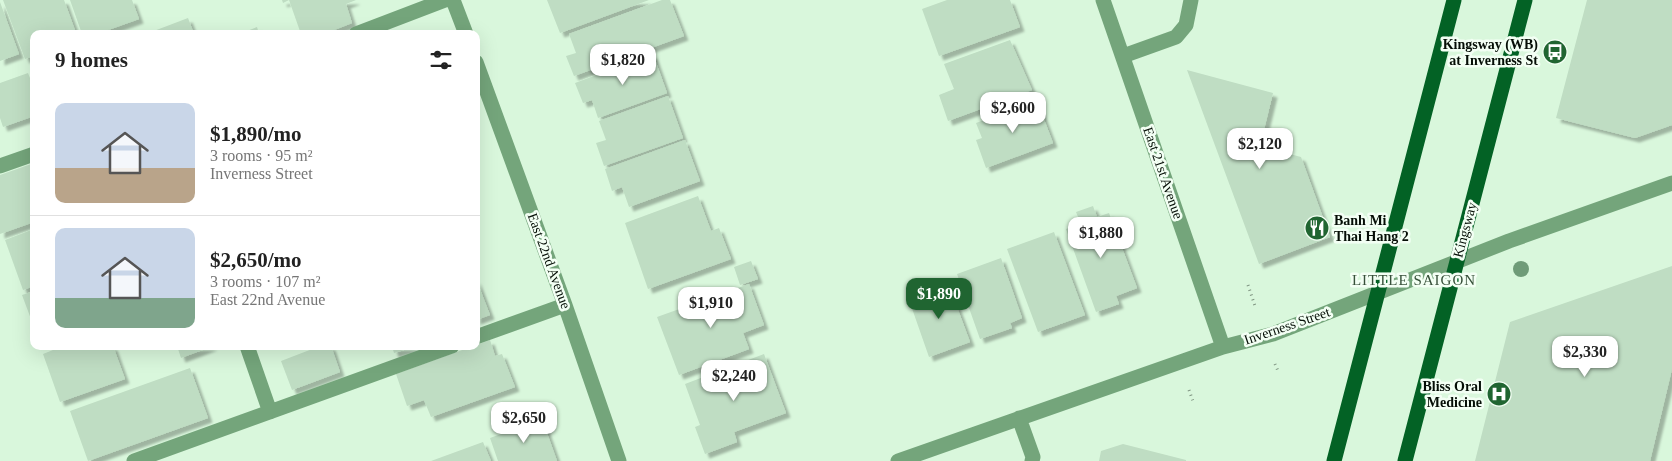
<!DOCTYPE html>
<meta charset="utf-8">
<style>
body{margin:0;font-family:"Times New Roman",serif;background:#f6f6f6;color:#222;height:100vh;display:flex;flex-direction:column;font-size:19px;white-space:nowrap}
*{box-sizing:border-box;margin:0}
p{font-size:16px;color:#767676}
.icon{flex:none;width:28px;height:28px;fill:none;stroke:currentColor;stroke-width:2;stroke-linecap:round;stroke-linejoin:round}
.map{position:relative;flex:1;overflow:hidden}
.sheet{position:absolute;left:30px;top:30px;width:450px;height:320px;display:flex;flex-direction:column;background:#fff;border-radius:10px;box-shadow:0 5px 20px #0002}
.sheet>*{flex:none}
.price{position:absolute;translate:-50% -42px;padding:0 11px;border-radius:10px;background:#fff;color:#222;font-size:16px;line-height:32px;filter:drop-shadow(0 1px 2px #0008)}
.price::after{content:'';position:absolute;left:50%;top:30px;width:15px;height:11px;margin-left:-8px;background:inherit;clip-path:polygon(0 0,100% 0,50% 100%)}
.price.on{background:#206531;color:#fff}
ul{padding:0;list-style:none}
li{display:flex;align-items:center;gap:15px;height:125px;padding:0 25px}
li+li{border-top:1px solid #e0e0e0}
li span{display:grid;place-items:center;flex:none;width:140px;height:100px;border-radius:10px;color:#555}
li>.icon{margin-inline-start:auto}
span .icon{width:60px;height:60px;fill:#fffc;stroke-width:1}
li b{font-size:21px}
h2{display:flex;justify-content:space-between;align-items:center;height:60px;padding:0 25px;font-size:21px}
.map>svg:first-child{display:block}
.building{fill:#bfddc3;filter:url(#shadow)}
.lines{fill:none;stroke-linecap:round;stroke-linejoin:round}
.path{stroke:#809683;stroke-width:3;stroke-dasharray:1 4;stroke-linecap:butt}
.minor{stroke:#74a57b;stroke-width:15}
.major{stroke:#036225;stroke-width:15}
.tree{fill:#6f9b78}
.labels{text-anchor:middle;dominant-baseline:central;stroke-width:5;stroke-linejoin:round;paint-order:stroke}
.poi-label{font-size:14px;font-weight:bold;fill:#050e06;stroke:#f3fff4;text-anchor:end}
.street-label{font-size:14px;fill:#050e06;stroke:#f3fff4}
.neighbourhood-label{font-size:15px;letter-spacing:1px;fill:#365039;stroke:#f3fff4}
</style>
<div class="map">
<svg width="1672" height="461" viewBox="0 0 1672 461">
<defs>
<filter id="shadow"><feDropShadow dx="4.5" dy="4.5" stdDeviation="1" flood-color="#0004"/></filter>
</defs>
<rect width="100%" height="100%" fill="#d9f7dc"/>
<path class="building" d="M3,0H64L76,33L34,34V56L25,59Z
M70,0H132L139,19L97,34H82Z
M282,0H356L346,4L352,23L324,34H301L289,0L283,3Z
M547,0H649L560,33Z
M662,0H670L684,36L574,76L566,56L576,53L569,34Z
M947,0H1010L1020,27L939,56L922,9Z
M1587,0H1672V125L1635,138L1556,118Z
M0,2L19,54L0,61Z
M188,18L194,34H146Z
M257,27L259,34H239Z
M1010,40L1032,90L948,121L939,95L954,89L944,64Z
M653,54L667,93L598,118L592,100L583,103L575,83Z
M1187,70L1273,93L1260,146L1301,157L1330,237L1259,264Z
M28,73L34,89V116L3,127L0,118V83Z
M668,96L683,138L604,166L596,143L606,140L599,121Z
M1037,101L1053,143L986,168L976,140L982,138L976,123Z
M685,140L700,181L629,207L622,187L612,191L605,169Z
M34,163V222L0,234V175Z
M698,196L711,231L719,228L731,259L648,289L625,223Z
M1093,206L1097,217L1109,213L1137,288L1116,296L1119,304L1096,312L1066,229L1081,224L1076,212Z
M34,229V286L23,290L5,240Z
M1054,232L1085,315L1038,332L1007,249Z
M1001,258L1022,318L1010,323L1012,328L980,339L957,274Z
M751,261L758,279L740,285L734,267Z
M1672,266V369L1650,461H1475L1510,322Z
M476,279L490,315L476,320Z
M948,283L970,342L929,357L908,297Z
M749,284L764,325L743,333L749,349L679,375L657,317Z
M34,291V327L22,295Z
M490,340L495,356L502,354L515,387L431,417L424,400L407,406L396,374Z
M63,346H113L125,379L60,402L43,354Z
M177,346H213L181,358Z
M320,346H331L340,372L292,390L281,361Z
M392,346H414V347L394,353Z
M764,354L786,413L734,432L737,442L705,454L695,427L700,425L685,384Z
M190,368L208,418L88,461L70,411Z
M542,419L557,461H498L490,438Z
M483,442L491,461H431Z
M1123,444L1186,460V461H1099L1101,451Z"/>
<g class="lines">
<path class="path" d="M1248,285L1255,306
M1275,364L1278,371
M1189,390L1193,401"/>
<path class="minor" d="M453,0L466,34
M1103,0L1223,347
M356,34L445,0
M1123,56L1176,37L1186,25L1191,0
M476,62L565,305L619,461
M0,166L34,154
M476,337L565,305
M247,346L270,412
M1019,418L1033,457L1032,461
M134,461L452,346
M898,461L1223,347L1273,334L1509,241L1672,183"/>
<path class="major" d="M1334,461L1454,0
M1405,461L1525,0"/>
</g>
<circle class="tree" cx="1521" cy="269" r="8"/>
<defs>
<symbol id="bus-disc" viewBox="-11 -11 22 22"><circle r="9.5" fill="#206531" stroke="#f3fff4"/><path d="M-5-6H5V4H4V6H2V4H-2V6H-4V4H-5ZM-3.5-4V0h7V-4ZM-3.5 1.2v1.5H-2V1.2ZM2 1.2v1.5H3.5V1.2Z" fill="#fff"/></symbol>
<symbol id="restaurant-disc" viewBox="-11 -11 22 22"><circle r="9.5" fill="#206531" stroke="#f3fff4"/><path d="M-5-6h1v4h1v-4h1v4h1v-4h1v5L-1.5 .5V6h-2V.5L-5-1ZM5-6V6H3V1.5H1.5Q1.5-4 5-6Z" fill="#fff"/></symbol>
<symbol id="hospital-disc" viewBox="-11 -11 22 22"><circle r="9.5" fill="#206531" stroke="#f3fff4"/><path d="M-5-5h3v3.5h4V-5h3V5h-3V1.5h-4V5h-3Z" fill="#fff"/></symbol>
</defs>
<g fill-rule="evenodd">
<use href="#bus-disc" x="1541" y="38" width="28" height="28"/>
<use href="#restaurant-disc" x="1303" y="214" width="28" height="28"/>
<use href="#hospital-disc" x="1485" y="380" width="28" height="28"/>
</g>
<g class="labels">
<g class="poi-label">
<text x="1538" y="44">Kingsway (WB)<tspan x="1538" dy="16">at Inverness St</tspan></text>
<text x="1334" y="220" text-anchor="start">Banh Mi<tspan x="1334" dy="16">Thai Hang 2</tspan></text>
<text x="1482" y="386">Bliss Oral<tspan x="1482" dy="16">Medicine</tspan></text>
</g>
<g class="street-label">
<text transform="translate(1163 173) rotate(71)">East 21st Avenue</text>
<text transform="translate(1465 230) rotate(-75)">Kingsway</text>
<text transform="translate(549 261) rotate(70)">East 22nd Avenue</text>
<text transform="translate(1287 326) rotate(-19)">Inverness Street</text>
</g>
<g class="neighbourhood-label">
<text x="1414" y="280">LITTLE SAIGON</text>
</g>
</g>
</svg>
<b class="price" style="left:623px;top:86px">$1,820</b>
<b class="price" style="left:1013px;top:134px">$2,600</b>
<b class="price" style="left:1260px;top:170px">$2,120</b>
<b class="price" style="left:1101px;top:259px">$1,880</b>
<b class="price on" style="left:939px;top:320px">$1,890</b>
<b class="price" style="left:711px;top:329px">$1,910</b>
<b class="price" style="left:1585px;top:378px">$2,330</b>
<b class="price" style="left:734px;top:402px">$2,240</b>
<b class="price" style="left:524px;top:444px">$2,650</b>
<section class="sheet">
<h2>9 homes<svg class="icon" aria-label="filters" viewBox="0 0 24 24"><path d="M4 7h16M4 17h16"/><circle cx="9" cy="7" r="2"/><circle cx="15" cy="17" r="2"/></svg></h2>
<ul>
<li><span style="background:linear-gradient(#c9d6e8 65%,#b9a48a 0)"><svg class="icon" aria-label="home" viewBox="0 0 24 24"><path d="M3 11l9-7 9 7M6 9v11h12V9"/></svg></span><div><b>$1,890/mo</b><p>3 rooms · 95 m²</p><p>Inverness Street</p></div></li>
<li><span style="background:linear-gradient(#c9d6e8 70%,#7fa58c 0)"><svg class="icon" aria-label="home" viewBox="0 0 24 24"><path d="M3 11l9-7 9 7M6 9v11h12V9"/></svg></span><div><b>$2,650/mo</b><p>3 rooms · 107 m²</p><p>East 22nd Avenue</p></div></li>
</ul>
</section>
</div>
